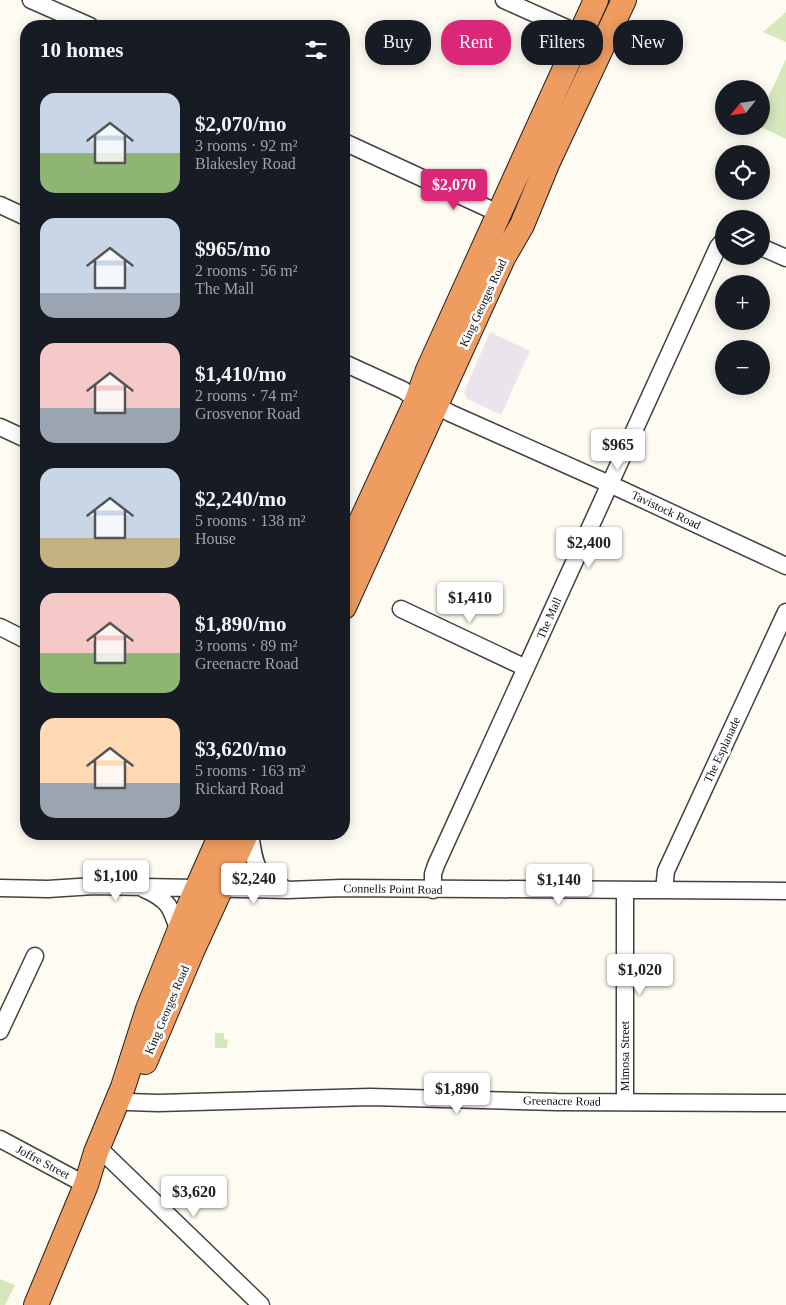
<!DOCTYPE html>
<meta charset="utf-8">
<style>
body{margin:0;font-family:Georgia,serif;background:#20242c;color:#f1f3f6;height:100vh;display:flex;flex-direction:column;font-size:19px;white-space:nowrap}
*{box-sizing:border-box;margin:0}
p{font-size:16px;color:#9ea1a6}
.icon{flex:none;width:28px;height:28px;fill:none;stroke:currentColor;stroke-width:2;stroke-linecap:round;stroke-linejoin:round}
.map{position:relative;flex:1;overflow:hidden}
.sheet{position:absolute;left:20px;top:20px;width:330px;height:820px;display:flex;flex-direction:column;background:#171b24;border-radius:20px;box-shadow:0 2px 12px #0003}
.sheet>*{flex:none}
.banner{position:absolute;left:365px;top:20px;width:345px;height:45px;display:flex;gap:10px}
.needle{width:32px;rotate:240deg}
.tools{position:absolute;left:715px;top:80px;display:grid;gap:10px}
.tools a{display:grid;place-items:center;width:55px;height:55px;border-radius:50%;background:#171b24;box-shadow:0 2px 12px #0003;font-size:25px}
.price{position:absolute;translate:-50% -42px;padding:0 11px;border-radius:5px;background:#fff;color:#222;font-size:16px;line-height:32px;filter:drop-shadow(0 1px 2px #0008)}
.price::after{content:'';position:absolute;left:50%;top:30px;width:15px;height:11px;margin-left:-8px;background:inherit;clip-path:polygon(0 0,100% 0,50% 100%)}
.price.active{background:#db2777;color:#fff}
ul{padding:0;list-style:none}
li{display:flex;align-items:center;gap:15px;height:125px;padding:0 20px}
li span{display:grid;place-items:center;flex:none;width:140px;height:100px;border-radius:15px;color:#555}
li>.icon{margin-inline-start:auto}
span .icon{width:60px;height:60px;fill:#fffc;stroke-width:1}
li b{font-size:21px}
h2{display:flex;justify-content:space-between;align-items:center;height:60px;padding:0 20px;font-size:21px}
.chip{padding:0 18px;border-radius:20px;background:#171b24;box-shadow:0 2px 12px #0003;font-size:18px;line-height:45px}
.chip.active{background:#db2777;color:#fff}
.map>svg:first-child{display:block}
.industrial{fill:#ece4ed}
.green{fill:#d5e8bc}
.lines{fill:none;stroke-linecap:round;stroke-linejoin:round}
.minor-casing{stroke:#424242;stroke-width:19}
.highway-casing{stroke:#202020;stroke-width:26}
.minor{stroke:#fff;stroke-width:16}
.highway{stroke:#ee9c60;stroke-width:24}
.labels{text-anchor:middle;dominant-baseline:central;stroke-width:5;stroke-linejoin:round;paint-order:stroke}
.street-label{font-size:12px;fill:#0f0f0f;stroke:#fff}
</style>
<div class="map">
<svg width="786" height="1305" viewBox="0 0 786 1305">
<rect width="100%" height="100%" fill="#fefcf2"/>
<path class="industrial" d="M490,332L530,351L501,415L467,399L464,392Z"/>
<path class="green" d="M786,12V42L763,32Z
M786,59V139L759,126H761V113Z
M215,1033H224V1039L228,1040L227,1048H215Z
M0,1279L15,1285L5,1305H0Z"/>
<g class="lines">
<defs>
<path id="minor" d="M31,0L90,26
M504,0L580,34
M344,142L498,213
M0,205L26,217
M761,247L786,258
M344,363L403,390L417,400
M436,405L450,413L616,487L786,566
M0,427L26,439
M401,609L526,668
M0,627L26,640
M250,834C256,872 255,870 287,890
M0,888L48,889L94,886L287,890L342,888L786,891
M144,889C169,900 171,907 179,932
M433,890V874L436,865L718,247L724,240
M664,890L666,871L786,612
M0,1031L35,956
M128,1102L158,1103L370,1097L557,1102L786,1103
M625,1102V890
M0,1139L86,1185
M105,1154L261,1305"/>
<path id="highway" d="M344,558L417,400L428,370L596,0
M344,607L503,258L522,225L548,162L624,0
M145,1062L193,949L246,834
M36,1305L86,1185L96,1152L123,1087L148,1009L190,904L221,834"/>
</defs>
<use href="#minor" class="minor-casing"/>
<use href="#highway" class="highway-casing"/>
<use href="#minor" class="minor"/>
<use href="#highway" class="highway"/>
</g>
<g class="labels">
<g class="street-label">
<text transform="translate(483 303) rotate(-65)">King Georges Road</text>
<text transform="translate(666 510) rotate(25)">Tavistock Road</text>
<text transform="translate(549 618) rotate(-66)">The Mall</text>
<text transform="translate(722 750) rotate(-65)">The Esplanade</text>
<text transform="translate(393 889) rotate(1)">Connells Point Road</text>
<text transform="translate(167 1010) rotate(-67)">King Georges Road</text>
<text transform="translate(625 1056) rotate(-90)">Mimosa Street</text>
<text transform="translate(562 1101) rotate(1)">Greenacre Road</text>
<text transform="translate(43 1162) rotate(28)">Joffre Street</text>
</g>
</g>
</svg>
<div class="tools">
<a><svg class="needle" viewBox="-14 -14 28 28"><path d="M0-13l5 13h-10z" fill="#e53935"/><path d="M0 13l5-13h-10z" fill="#9ea1a6"/></svg></a>
<a><svg class="icon" aria-label="locate" viewBox="0 0 24 24"><circle cx="12" cy="12" r="6"/><path d="M12 2v4M12 18v4M2 12h4M18 12h4"/></svg></a>
<a><svg class="icon" aria-label="layers" viewBox="0 0 24 24"><path d="M12 4l9 5-9 5-9-5zM3 14l9 5 9-5"/></svg></a>
<a>+</a>
<a>−</a>
</div>
<b class="price active" style="left:454px;top:211px">$2,070</b>
<b class="price" style="left:618px;top:471px">$965</b>
<b class="price" style="left:589px;top:569px">$2,400</b>
<b class="price" style="left:470px;top:624px">$1,410</b>
<b class="price" style="left:116px;top:902px">$1,100</b>
<b class="price" style="left:254px;top:905px">$2,240</b>
<b class="price" style="left:559px;top:906px">$1,140</b>
<b class="price" style="left:640px;top:996px">$1,020</b>
<b class="price" style="left:457px;top:1115px">$1,890</b>
<b class="price" style="left:194px;top:1218px">$3,620</b>
<div class="banner">
<a class="chip">Buy</a>
<a class="chip active">Rent</a>
<a class="chip">Filters</a>
<a class="chip">New</a>
</div>
<section class="sheet">
<h2>10 homes<svg class="icon" aria-label="filters" viewBox="0 0 24 24"><path d="M4 7h16M4 17h16"/><circle cx="9" cy="7" r="2"/><circle cx="15" cy="17" r="2"/></svg></h2>
<ul>
<li><span style="background:linear-gradient(#c9d6e8 60%,#8fb573 0)"><svg class="icon" aria-label="home" viewBox="0 0 24 24"><path d="M3 11l9-7 9 7M6 9v11h12V9"/></svg></span><div><b>$2,070/mo</b><p>3 rooms · 92 m²</p><p>Blakesley Road</p></div></li>
<li><span style="background:linear-gradient(#c9d6e8 75%,#9aa5b1 0)"><svg class="icon" aria-label="home" viewBox="0 0 24 24"><path d="M3 11l9-7 9 7M6 9v11h12V9"/></svg></span><div><b>$965/mo</b><p>2 rooms · 56 m²</p><p>The Mall</p></div></li>
<li><span style="background:linear-gradient(#f6c9c9 65%,#9aa5b1 0)"><svg class="icon" aria-label="home" viewBox="0 0 24 24"><path d="M3 11l9-7 9 7M6 9v11h12V9"/></svg></span><div><b>$1,410/mo</b><p>2 rooms · 74 m²</p><p>Grosvenor Road</p></div></li>
<li><span style="background:linear-gradient(#c9d6e8 70%,#c2b280 0)"><svg class="icon" aria-label="home" viewBox="0 0 24 24"><path d="M3 11l9-7 9 7M6 9v11h12V9"/></svg></span><div><b>$2,240/mo</b><p>5 rooms · 138 m²</p><p>House</p></div></li>
<li><span style="background:linear-gradient(#f6c9c9 60%,#8fb573 0)"><svg class="icon" aria-label="home" viewBox="0 0 24 24"><path d="M3 11l9-7 9 7M6 9v11h12V9"/></svg></span><div><b>$1,890/mo</b><p>3 rooms · 89 m²</p><p>Greenacre Road</p></div></li>
<li><span style="background:linear-gradient(#ffd9b3 65%,#9aa5b1 0)"><svg class="icon" aria-label="home" viewBox="0 0 24 24"><path d="M3 11l9-7 9 7M6 9v11h12V9"/></svg></span><div><b>$3,620/mo</b><p>5 rooms · 163 m²</p><p>Rickard Road</p></div></li>
</ul>
</section>
</div>
